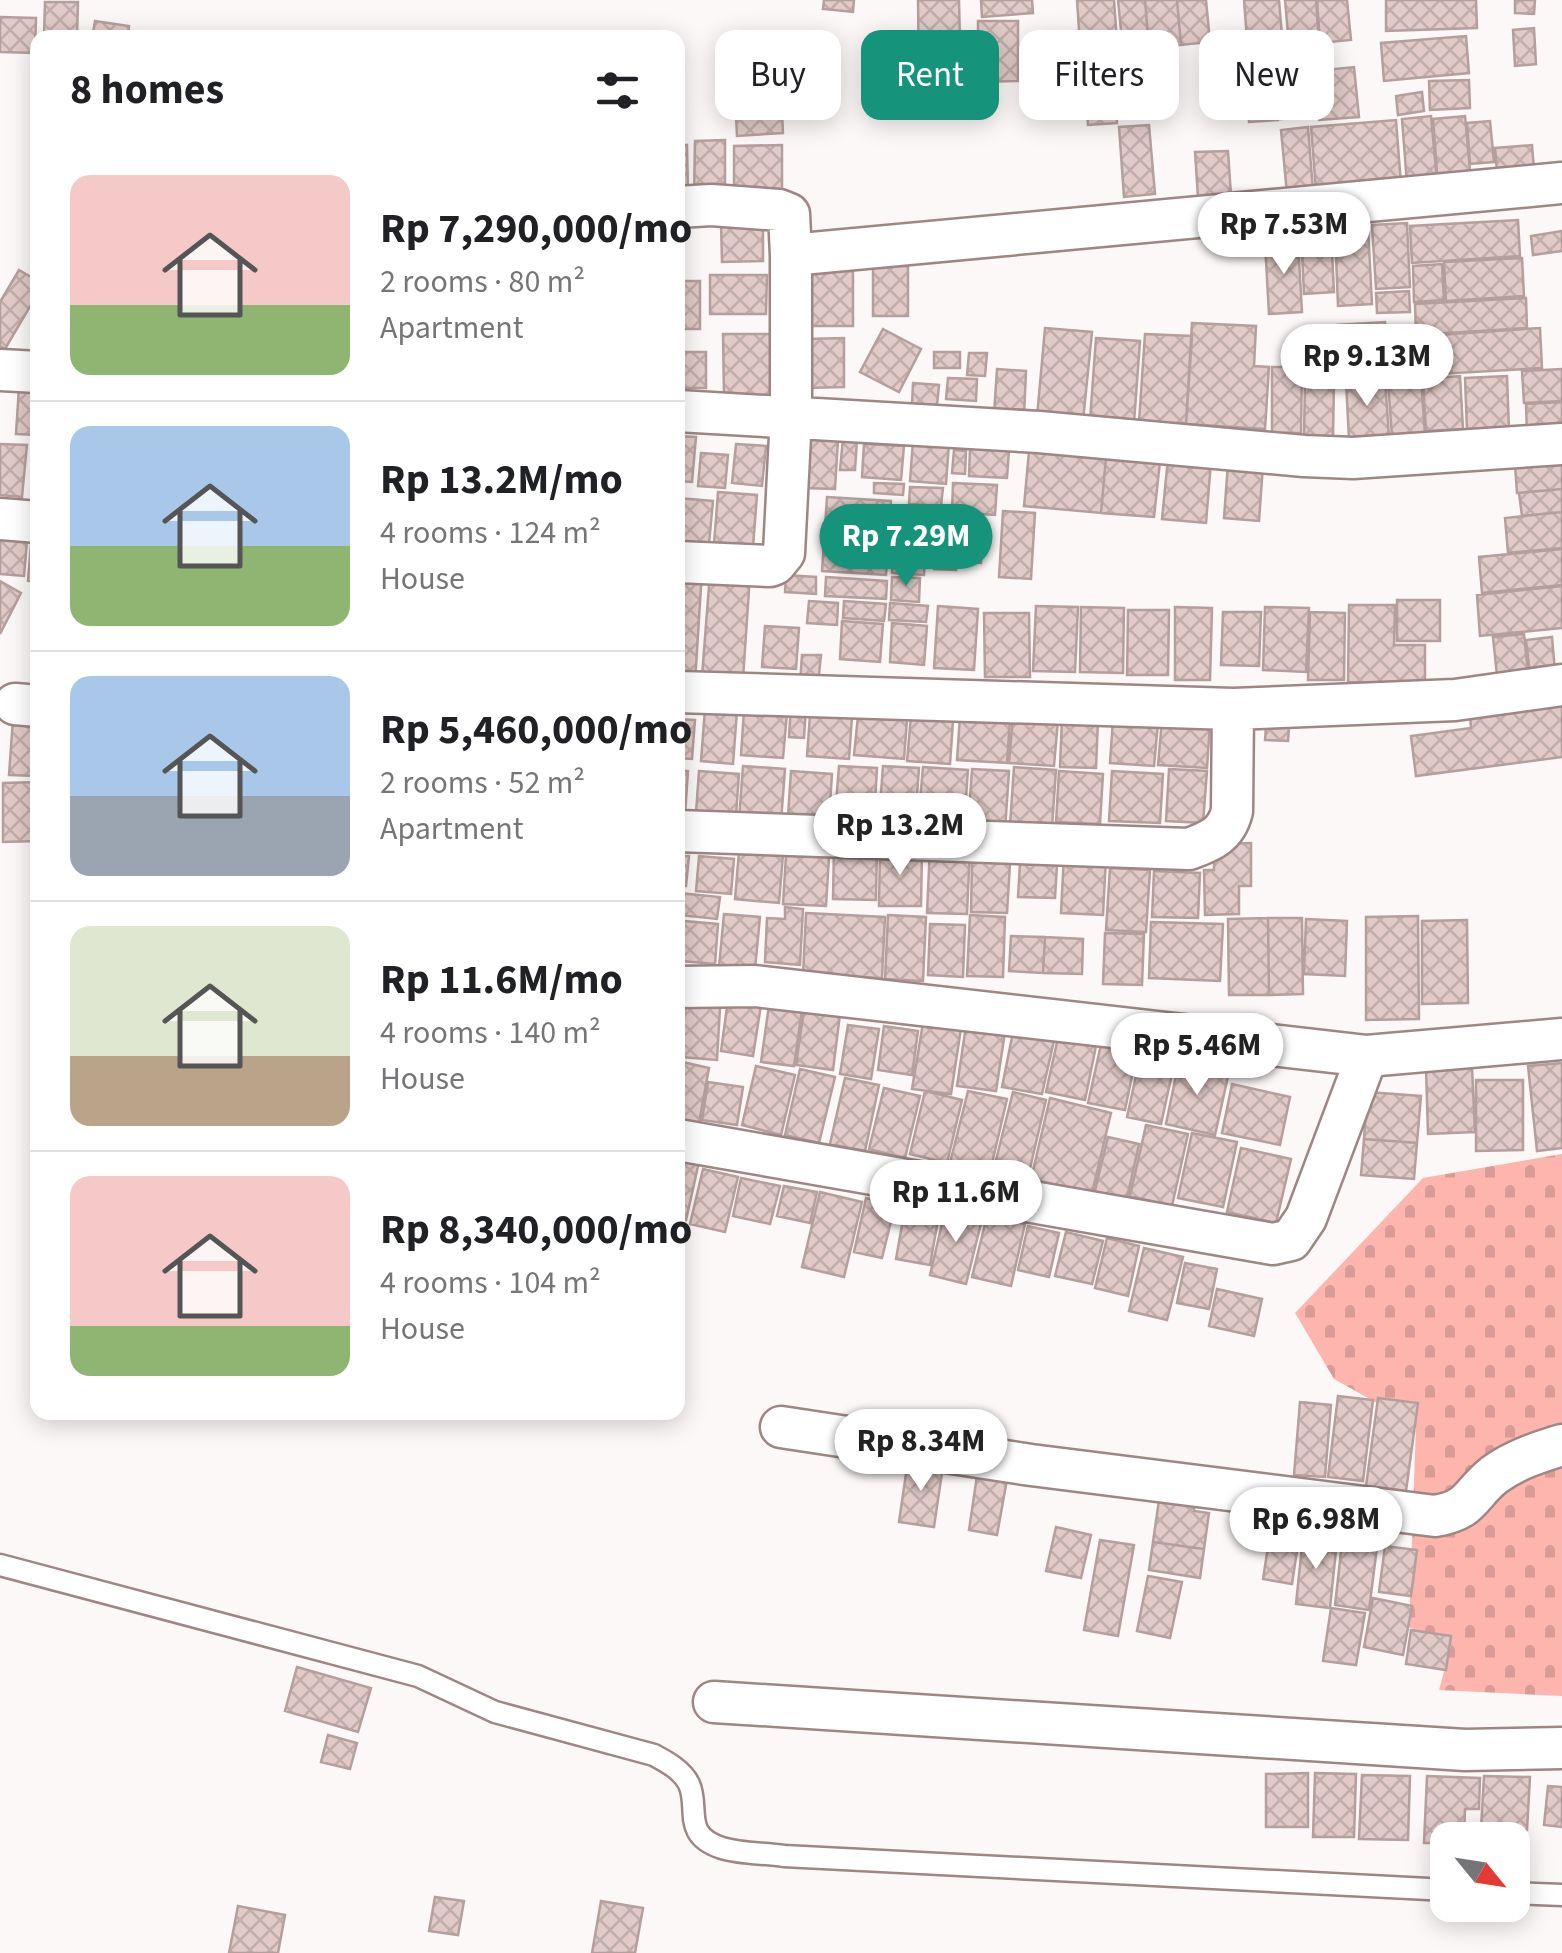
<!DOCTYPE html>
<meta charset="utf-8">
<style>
body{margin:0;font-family:"Source Sans 3",sans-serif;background:#f2f2f2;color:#202124;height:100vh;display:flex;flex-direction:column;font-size:38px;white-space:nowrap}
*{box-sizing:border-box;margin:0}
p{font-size:32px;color:#757577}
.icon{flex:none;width:55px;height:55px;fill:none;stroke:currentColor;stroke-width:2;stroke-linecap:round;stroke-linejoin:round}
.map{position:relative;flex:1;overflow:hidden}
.sheet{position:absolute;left:30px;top:30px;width:655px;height:1390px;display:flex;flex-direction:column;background:#fff;border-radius:20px;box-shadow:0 5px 25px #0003}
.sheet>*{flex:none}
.top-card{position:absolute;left:715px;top:30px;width:695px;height:90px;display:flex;gap:20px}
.needle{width:65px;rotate:120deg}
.tools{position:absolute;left:1430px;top:1822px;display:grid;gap:20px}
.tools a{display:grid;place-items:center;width:100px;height:100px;border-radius:20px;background:#fff;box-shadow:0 5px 25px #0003;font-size:50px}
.price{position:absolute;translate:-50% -85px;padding:0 22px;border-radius:35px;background:#fff;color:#222;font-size:32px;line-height:65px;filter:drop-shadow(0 2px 5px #0008)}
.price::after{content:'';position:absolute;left:50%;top:60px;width:30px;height:22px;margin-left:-15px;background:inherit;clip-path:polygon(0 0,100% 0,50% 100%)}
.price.active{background:#15947b;color:#fff}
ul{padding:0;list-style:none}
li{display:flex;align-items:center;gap:30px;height:250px;padding:0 40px}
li+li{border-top:2px solid #e0e0e0}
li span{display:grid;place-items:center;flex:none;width:280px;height:200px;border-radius:20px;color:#555}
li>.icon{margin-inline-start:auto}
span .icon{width:120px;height:120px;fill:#fffc;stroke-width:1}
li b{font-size:42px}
h2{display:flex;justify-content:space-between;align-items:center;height:120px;padding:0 40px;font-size:42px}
.pill{padding:0 35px;border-radius:20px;background:#fff;box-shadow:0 5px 25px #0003;font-size:35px;line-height:90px}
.pill.active{background:#15947b;color:#fff}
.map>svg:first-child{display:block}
.cemetery{fill:url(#cemetery-stones)}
.building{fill:url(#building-cross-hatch);stroke:#b59f9c;stroke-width:2.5}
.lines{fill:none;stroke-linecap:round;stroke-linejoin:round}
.service-casing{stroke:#9d8785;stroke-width:25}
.minor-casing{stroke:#9d8785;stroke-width:45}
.service{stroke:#fff;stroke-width:20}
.minor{stroke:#fff;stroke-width:40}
</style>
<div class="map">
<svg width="1562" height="1953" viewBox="0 0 1562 1953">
<defs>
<pattern id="cemetery-stones" width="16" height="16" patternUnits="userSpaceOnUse" patternTransform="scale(2.5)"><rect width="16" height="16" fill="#fdb5ae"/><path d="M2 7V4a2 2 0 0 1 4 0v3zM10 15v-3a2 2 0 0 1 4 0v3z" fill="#d99b95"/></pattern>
<pattern id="building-cross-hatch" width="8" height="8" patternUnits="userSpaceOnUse" patternTransform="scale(2.5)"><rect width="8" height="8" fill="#e1cac7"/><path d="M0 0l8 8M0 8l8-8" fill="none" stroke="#c1adaa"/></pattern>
</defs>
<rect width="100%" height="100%" fill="#fdf8f8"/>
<path class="cemetery" d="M1562,1154V1696L1439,1690L1451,1646L1409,1627L1416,1425L1334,1379L1295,1313L1423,1178Z"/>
<path class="building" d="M824,0H854L853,12L823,9Z
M918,0H959L961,83L919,84Z
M981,0H1032L1033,13L982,17Z
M1077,0H1114L1118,56L1081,59Z
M1118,0H1145L1149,49L1123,51Z
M1145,0H1177L1181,45L1149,49Z
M1177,0H1206L1210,42L1181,45Z
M1244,0H1279L1282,36L1247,39Z
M1285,0H1316L1319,43L1289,45Z
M1317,0H1347L1351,40L1320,43Z
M1386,0H1476L1477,28L1386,31Z
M1515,0H1535L1534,14L1515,13Z
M45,2H78L77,38H44Z
M0,17L36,18L35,53L0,52Z
M95,21L129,26L128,38H92Z
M978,21H1018V81L978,82Z
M1534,28L1536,64L1515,66L1513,30Z
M1466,36L1469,73L1384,81L1381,43Z
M1302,56L1308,116L1281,119L1275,59Z
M1275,59L1278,120L1249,122L1245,61Z
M876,62L909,64L906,117L873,115Z
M1354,67L1359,117L1319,120L1314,71Z
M1114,71L1117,123L1088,125L1084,74Z
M1469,80L1470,108L1430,110L1429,81Z
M1422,92L1424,111L1398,115L1396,96Z
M782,113L783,133L737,136L736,116Z
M1431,116L1437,181L1407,184L1402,119Z
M1465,116L1471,182L1438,185L1433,119Z
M1396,120L1401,184L1316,191L1311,127Z
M1490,121L1494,162L1470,164L1467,123Z
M1149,125L1155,194L1124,197L1119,127Z
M1308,127L1313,191L1287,194L1281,130Z
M725,140V196H694L695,141Z
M687,145L688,193H678V146Z
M782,145V190H734V146Z
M1532,145L1535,181L1498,184L1495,148Z
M1228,151L1231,195L1198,197L1195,152Z
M1518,220L1520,256L1412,263L1410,226Z
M721,222H763V261L722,262Z
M1407,223L1410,287L1376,289L1372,225Z
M1368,228L1372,304L1338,306L1335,230Z
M1331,231L1334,292L1304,294L1301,232Z
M1562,231V251L1533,255L1531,236Z
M1298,241L1302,312L1269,314L1265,243Z
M1522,258L1524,296L1446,301L1444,262Z
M1442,264L1444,300L1414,302L1413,266Z
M873,266H908V316H873Z
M808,269H853V326H808Z
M19,270L38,281V293L5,349L0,346V302Z
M710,275H767L766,314H710Z
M678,281H700V329H678Z
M1409,291L1410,312L1377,313L1376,293Z
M1526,298L1527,328L1416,335L1415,304Z
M1385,322L1389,372L1340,375L1337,325Z
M1192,323L1256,326L1254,366L1269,367L1265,429L1186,424Z
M1045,328L1092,332L1083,421L1037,417Z
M1540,328L1542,368L1439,374L1437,335Z
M883,329L921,349L899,392L860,372Z
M723,334H772V396H724Z
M1145,334L1192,336L1186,424L1139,422Z
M844,338V387L806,388V339Z
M1096,338L1140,341L1134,423L1090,420Z
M678,352H706V388H678Z
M934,352H960V368H934Z
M969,353H987L985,376L967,375Z
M1272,367H1302L1301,433H1272Z
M997,369L1026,371L1024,416L994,414Z
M1562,369V401L1524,403L1522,371Z
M1460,376L1463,429L1426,431L1423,379Z
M1507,376L1509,430L1467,431L1465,378Z
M948,378L977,379L976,401L946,399Z
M1385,379L1389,436L1349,439L1346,382Z
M1421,379L1425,434L1392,437L1388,381Z
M1305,381H1334L1333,438L1304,437Z
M913,383L939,385L937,406L912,404Z
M19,387L38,388V435L16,434Z
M1562,402V433L1527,435L1526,404Z
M678,436L696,437L692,482L678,481Z
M807,438L838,440L835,489L803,488Z
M843,438L857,439L855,470H840Z
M1030,440L1107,447L1101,513L1024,506Z
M913,441L949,443L946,484L910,481Z
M0,444L27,445L22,497L0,495Z
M736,444L766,446L762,486L732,483Z
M864,444L904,446L901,480L862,477Z
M1107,447L1161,452L1154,517L1101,513Z
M970,448L1009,450L1007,478L969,476Z
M954,450L966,451L965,474L952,473Z
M701,453L728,455L725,488L698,486Z
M1168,458L1211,462L1206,523L1162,519Z
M1562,460V489L1517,493L1515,465Z
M1228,463L1263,465L1259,521L1224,518Z
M874,483L904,484L903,495L874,493Z
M953,483L997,485L995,515L952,512Z
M910,487L943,488L941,506L909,504Z
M1562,489V512L1522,516L1519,493Z
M718,492L757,495L753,547L714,544Z
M827,497L891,501L886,575L822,571Z
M678,498L713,501L709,544L678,542Z
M1003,511L1035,513L1031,579L999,577Z
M1562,512V548L1508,553L1505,518Z
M895,518L927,520L924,575L892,573Z
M965,520L984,521L981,563L962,562Z
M0,540L27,542L24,576L0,574Z
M936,541L958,543L956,570L934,569Z
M31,544L38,545V582L28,581Z
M1562,549V585L1482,593L1479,557Z
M678,569L702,571L695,682L678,681Z
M710,572L750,575L743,679L702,677Z
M786,575L816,577V594L785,592Z
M826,577L887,581L886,599L825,596Z
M892,577L920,578L919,602L891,600Z
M0,581L21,593L0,634Z
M1562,586V628L1480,636L1477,595Z
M1397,600H1440V641H1397Z
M809,601L838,603L837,625L807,623Z
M844,601L886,604L884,621L843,618Z
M890,603L928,606L926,622L889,620Z
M1349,605H1395L1394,645H1425V683L1348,682Z
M938,606L978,609L974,670L934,668Z
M1036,606L1078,607L1075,672L1033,671Z
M1081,607L1124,608L1123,673L1080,672Z
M1175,607L1212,608L1210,680H1175Z
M1265,607L1309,608L1306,672L1263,670Z
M1128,610H1169L1168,675H1127Z
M1223,612H1261L1259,666L1221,665Z
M1310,612L1345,613L1344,680H1308Z
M984,613H1029L1030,677H985Z
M842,621L883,624L880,662L840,659Z
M892,623L927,626L924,665L890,662Z
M765,626L799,628L796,669L762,667Z
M1524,634L1528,673L1497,676L1493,637Z
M1552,637L1555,671L1530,674L1526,640Z
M802,655H821L818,684L800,683Z
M912,704L954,707L950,764L907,761Z
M1562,704V757L1416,776L1411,736L1471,728L1470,715Z
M791,705L806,707L804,738L789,737Z
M908,707L904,759L854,755L858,716Z
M705,709L737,711L733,764L701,761Z
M744,710L787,713L783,758L741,755Z
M1267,712L1290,713L1288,741L1265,740Z
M810,715L852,717L849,759L807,756Z
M960,716L1010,719L1007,763L957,760Z
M1013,717L1058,720L1054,766L1009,763Z
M13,719L38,721V776L9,775Z
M678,719L695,720L692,759L678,758Z
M1062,719L1098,720L1096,768L1060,767Z
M1113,720L1158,723L1154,766L1110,763Z
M1162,720L1210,723L1207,768L1158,765Z
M743,766L785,769L781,822L739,819Z
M839,766L877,768L874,819L835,816Z
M883,766L919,768L915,822L879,819Z
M923,767L968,770L964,825L918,823Z
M1014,767L1056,770L1052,827L1010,825Z
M972,769L1009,771L1005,830L968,827Z
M1169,769L1207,771L1203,823L1166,821Z
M678,770L688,771L685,815H678Z
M699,771L739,774L736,815L696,812Z
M791,771L832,774L829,819L788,816Z
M1059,771L1103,774L1100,824L1056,822Z
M1112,771L1163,774L1160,823L1109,821Z
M38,782V841L3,842V783Z
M1251,843V886H1239V914L1205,915L1204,870H1214V844Z
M930,846L970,848L967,914L927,913Z
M834,847L877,848L876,900L833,899Z
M1021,847L1058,848L1055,898L1018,897Z
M880,850L922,851L921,906H879Z
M739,851L783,855L779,903L735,899Z
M786,855L829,857L826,906L783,904Z
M1064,855L1106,857L1103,915L1061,913Z
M678,856H689L686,886H678Z
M699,856L734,859L731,894L696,891Z
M972,862L1010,864L1007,913L971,912Z
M1110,868L1150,870L1146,932L1106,930Z
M1154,871L1200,873L1198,918L1152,917Z
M679,893L720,897L717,919L678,915Z
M785,907L803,909L800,965L765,962L767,918L785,919Z
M806,913L885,917L882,978L803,975Z
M724,914L760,917L755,969L719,967Z
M888,915L926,917L923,981L885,979Z
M970,915L1005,917L1003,977L967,976Z
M1418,916L1419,1019L1366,1020V917Z
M1268,918L1269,995H1229L1228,919Z
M1268,918H1302L1303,994L1269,995Z
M1306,919L1347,921L1345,976L1304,974Z
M1467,920L1468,1003L1422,1004V921Z
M684,921L718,924L715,964L681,961Z
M1151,922L1223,924L1220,981L1149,978Z
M930,924L965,925L963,977L928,975Z
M1105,933L1144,934L1142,985L1103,984Z
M1011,936L1045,937L1043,973L1009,971Z
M1045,937L1083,939L1082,974L1043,973Z
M728,1000L761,1005L753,1056L721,1051Z
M769,1005L802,1009L794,1066L761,1062Z
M685,1006L720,1008L717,1060L681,1057Z
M804,1010L840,1014L833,1070L796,1065Z
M923,1023L961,1028L951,1094L912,1089Z
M848,1025L879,1029L871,1079L840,1074Z
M884,1026L918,1031L912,1075L878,1070Z
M966,1026L1005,1032L996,1091L957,1086Z
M1014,1027L1055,1036L1042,1094L1002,1087Z
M1059,1033L1097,1041L1085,1100L1046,1092Z
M1102,1040L1138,1047L1125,1110L1088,1103Z
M1141,1053L1175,1060L1161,1124L1127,1117Z
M678,1061L709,1068L698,1128L678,1123Z
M1179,1061L1229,1072L1215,1135L1166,1124Z
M1562,1063V1148L1537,1151L1528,1066Z
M756,1066L795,1075L781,1135L742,1125Z
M1472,1067L1475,1132L1428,1134L1426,1068Z
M800,1069L835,1077L819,1143L785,1135Z
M845,1078L879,1085L865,1151L830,1144Z
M1476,1080H1523V1150L1476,1151Z
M708,1082L743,1087L737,1125L702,1120Z
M1232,1084L1290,1097L1280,1145L1222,1133Z
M884,1088L920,1096L905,1158L869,1149Z
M925,1091L962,1100L947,1163L910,1154Z
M968,1091L1007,1099L990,1172L950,1163Z
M1013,1092L1046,1100L1028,1177L994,1168Z
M1367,1092L1421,1096L1417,1143L1364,1139Z
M1050,1098L1111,1113L1092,1193L1031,1179Z
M1146,1125L1188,1134L1172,1206L1130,1196Z
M1192,1133L1237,1142L1223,1207L1178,1198Z
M1108,1137L1139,1144L1125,1207L1093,1199Z
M1364,1139L1417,1143L1414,1179L1361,1175Z
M1241,1148L1291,1159L1276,1223L1227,1212Z
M678,1157L699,1162L686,1220L678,1218Z
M703,1169L738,1177L725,1232L690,1224Z
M741,1178L780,1186L770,1224L733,1216Z
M784,1186L817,1192L810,1223L777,1216Z
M909,1186L943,1192L930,1265L896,1259Z
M820,1192L862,1202L844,1277L802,1267Z
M866,1198L895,1205L882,1258L854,1252Z
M946,1207L983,1215L966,1284L930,1275Z
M987,1216L1025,1224L1011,1286L972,1277Z
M1028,1226L1059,1233L1049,1277L1018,1270Z
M1066,1232L1103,1241L1092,1284L1055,1276Z
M1107,1238L1139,1246L1128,1296L1095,1288Z
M1144,1248L1183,1257L1167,1320L1129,1311Z
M1185,1263L1217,1269L1209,1309L1177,1303Z
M1217,1289L1262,1299L1254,1336L1209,1326Z
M1338,1396L1373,1400L1363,1481L1328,1477Z
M1378,1398L1418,1403L1406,1491L1366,1486Z
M1300,1402L1331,1405L1325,1477L1294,1475Z
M908,1460L943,1466L934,1527L899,1522Z
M978,1469L1008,1474L997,1535L969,1530Z
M1159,1500L1194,1505V1511L1209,1513L1204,1549L1153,1542Z
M1273,1514L1302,1518L1292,1584L1263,1579Z
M1056,1527L1091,1535L1081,1578L1046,1571Z
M1303,1537L1337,1541L1330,1608L1296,1604Z
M1100,1540L1134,1545L1118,1636L1084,1630Z
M1153,1542L1204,1549L1200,1578L1149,1570Z
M1342,1543L1377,1547L1369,1610L1335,1605Z
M1385,1546L1417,1550L1411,1596L1379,1592Z
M1148,1576L1182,1582L1170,1638L1137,1631Z
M1373,1598L1412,1606L1403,1655L1364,1647Z
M1331,1608L1365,1613L1356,1665L1323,1661Z
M1411,1630L1451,1636L1446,1670L1406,1664Z
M297,1667L371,1688L358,1732L285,1711Z
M328,1735L357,1743L350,1769L321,1762Z
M1308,1773V1827H1266V1774Z
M1315,1773L1356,1774L1354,1837H1313Z
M1362,1775L1410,1776L1408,1840L1359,1839Z
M1427,1776L1480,1778L1479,1809H1465L1464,1840H1448V1843H1424Z
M1484,1776L1530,1777L1527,1830L1481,1828Z
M1548,1786L1562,1787V1827L1544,1825Z
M435,1897L464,1901L458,1935L429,1931Z
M601,1901L643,1908L635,1953H592Z
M238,1906L285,1915L278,1953H229Z"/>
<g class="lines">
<defs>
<path id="service" d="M0,1565L418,1676L495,1712L654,1755C667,1762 682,1770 689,1784C700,1808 681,1835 722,1848C741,1854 765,1853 784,1856L1448,1890
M1512,1893L1562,1895"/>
<path id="minor" d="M678,207L711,205L779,210L789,214L791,255V416L784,553L775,564L770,566L678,562
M791,255L1562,183
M1,370L38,372
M678,411L1039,432L1304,456L1353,458L1562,444
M0,519L38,522
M678,692L1233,709L1455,700L1562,685
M15,704L38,706
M678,831L1189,849C1211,841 1226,835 1232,811L1233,709
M678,987L755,986L1367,1056L1562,1039
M678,1140L1273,1244L1291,1240L1306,1218L1367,1056
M781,1427L1031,1465L1435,1516C1472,1510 1469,1495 1494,1475C1514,1460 1539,1452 1562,1445
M714,1702L1465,1750L1562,1748"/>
</defs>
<use href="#service" class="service-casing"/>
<use href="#minor" class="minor-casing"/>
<use href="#service" class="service"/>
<use href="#minor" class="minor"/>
</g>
</svg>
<div class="tools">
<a><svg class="needle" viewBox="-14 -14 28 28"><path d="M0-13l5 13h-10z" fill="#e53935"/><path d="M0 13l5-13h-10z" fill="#757577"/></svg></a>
</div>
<b class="price" style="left:1284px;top:277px">Rp 7.53M</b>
<b class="price" style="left:1367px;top:409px">Rp 9.13M</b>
<b class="price active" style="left:906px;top:589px">Rp 7.29M</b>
<b class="price" style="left:900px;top:878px">Rp 13.2M</b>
<b class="price" style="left:1197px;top:1098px">Rp 5.46M</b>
<b class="price" style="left:956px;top:1245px">Rp 11.6M</b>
<b class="price" style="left:921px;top:1494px">Rp 8.34M</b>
<b class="price" style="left:1316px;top:1572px">Rp 6.98M</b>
<div class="top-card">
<a class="pill">Buy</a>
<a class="pill active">Rent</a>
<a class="pill">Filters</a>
<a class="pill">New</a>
</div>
<section class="sheet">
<h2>8 homes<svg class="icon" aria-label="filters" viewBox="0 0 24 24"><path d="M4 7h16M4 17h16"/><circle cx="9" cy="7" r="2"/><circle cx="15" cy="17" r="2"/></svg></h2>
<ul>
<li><span style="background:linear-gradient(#f6c9c9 65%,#8fb573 0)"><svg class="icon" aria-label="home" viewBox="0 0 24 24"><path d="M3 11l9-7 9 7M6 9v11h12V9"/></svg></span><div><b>Rp 7,290,000/mo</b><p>2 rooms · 80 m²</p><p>Apartment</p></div></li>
<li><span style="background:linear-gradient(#a9c7e8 60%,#8fb573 0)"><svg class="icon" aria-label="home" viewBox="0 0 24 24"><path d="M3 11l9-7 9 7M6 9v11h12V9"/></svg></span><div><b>Rp 13.2M/mo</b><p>4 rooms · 124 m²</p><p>House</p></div></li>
<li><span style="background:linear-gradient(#a9c7e8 60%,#9aa5b1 0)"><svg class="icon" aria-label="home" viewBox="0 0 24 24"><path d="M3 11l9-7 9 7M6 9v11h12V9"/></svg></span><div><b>Rp 5,460,000/mo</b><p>2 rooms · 52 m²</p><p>Apartment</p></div></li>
<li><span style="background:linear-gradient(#dfe7d0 65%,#b9a48a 0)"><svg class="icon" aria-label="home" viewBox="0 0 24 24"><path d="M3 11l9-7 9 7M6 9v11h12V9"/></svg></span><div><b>Rp 11.6M/mo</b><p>4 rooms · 140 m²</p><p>House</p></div></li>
<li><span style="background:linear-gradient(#f6c9c9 75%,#8fb573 0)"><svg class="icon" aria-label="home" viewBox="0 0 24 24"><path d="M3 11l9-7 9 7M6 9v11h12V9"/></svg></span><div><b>Rp 8,340,000/mo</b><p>4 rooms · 104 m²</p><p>House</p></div></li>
</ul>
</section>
</div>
